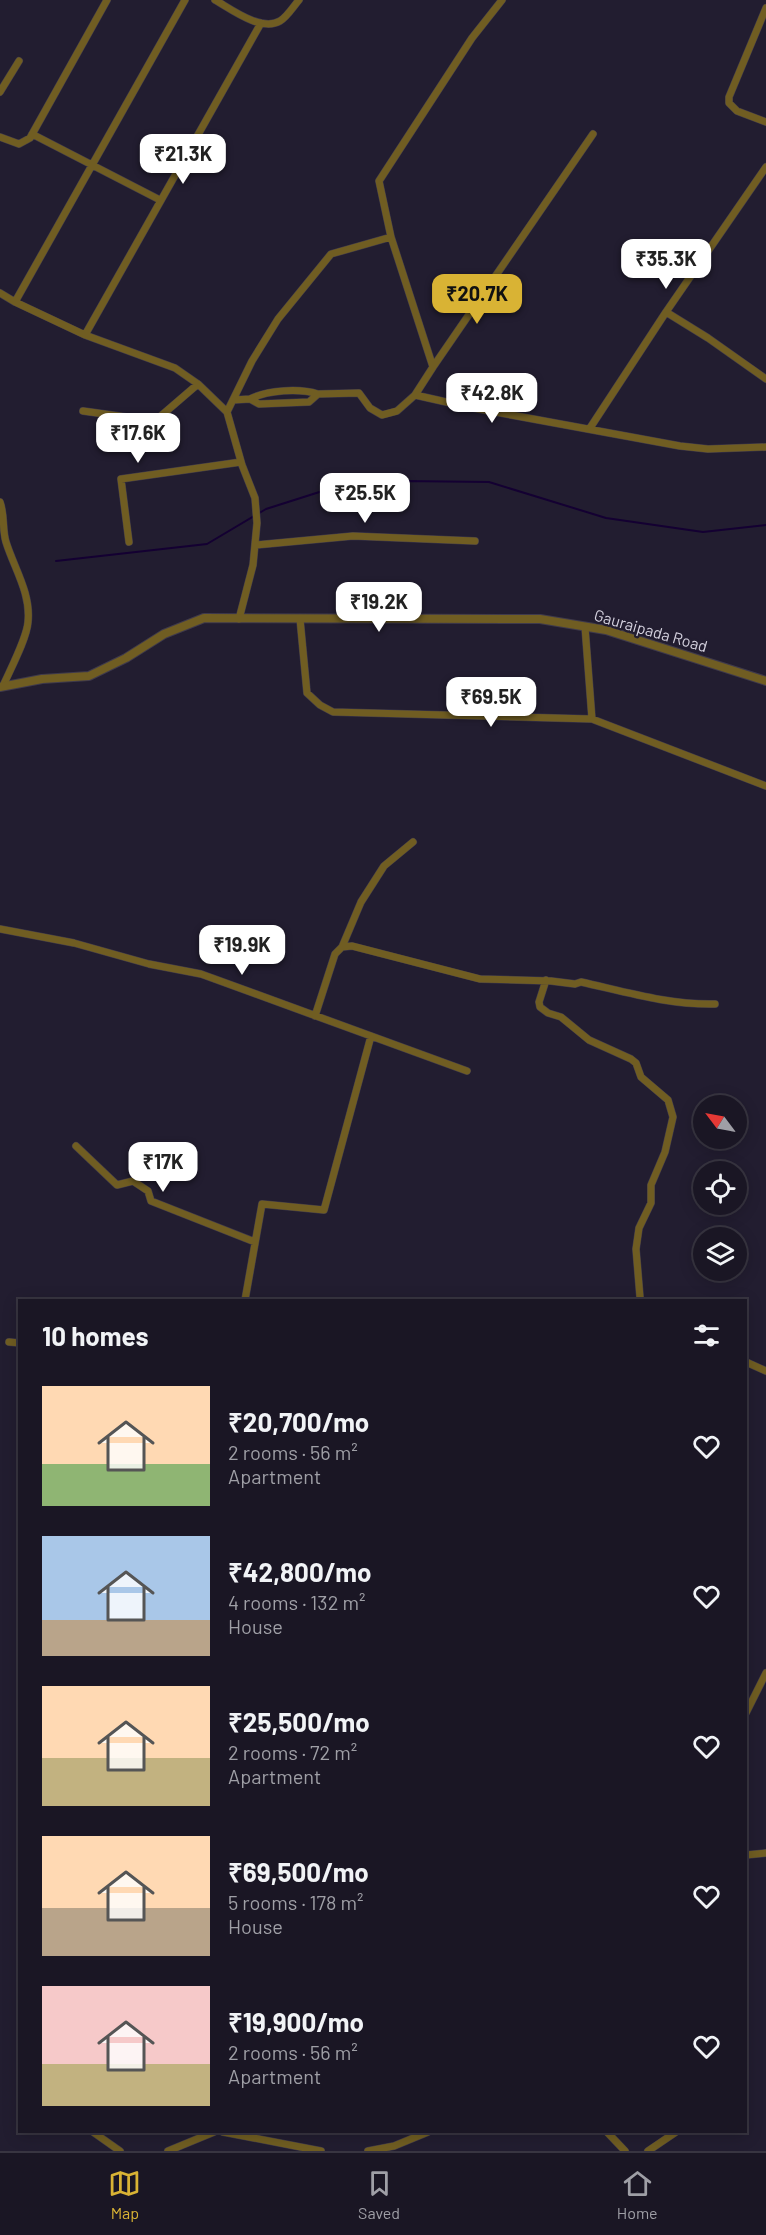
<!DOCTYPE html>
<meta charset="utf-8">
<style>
body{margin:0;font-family:Barlow,sans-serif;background:#231f2c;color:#f1f3f6;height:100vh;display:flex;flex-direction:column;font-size:22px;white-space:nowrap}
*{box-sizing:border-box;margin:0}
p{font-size:20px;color:#9f9fa6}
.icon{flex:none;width:33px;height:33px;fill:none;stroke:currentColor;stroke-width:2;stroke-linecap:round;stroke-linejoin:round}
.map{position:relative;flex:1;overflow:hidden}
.sheet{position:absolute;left:18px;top:1299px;width:729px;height:834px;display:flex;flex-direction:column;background:#1a1624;border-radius:0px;box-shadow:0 3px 15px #0003,0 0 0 2px #383541}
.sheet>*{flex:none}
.needle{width:39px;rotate:302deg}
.controls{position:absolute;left:693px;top:1095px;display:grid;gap:12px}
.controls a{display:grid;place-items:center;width:54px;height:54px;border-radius:50%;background:#1a1624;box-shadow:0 3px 15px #0003,0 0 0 2px #383541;font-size:30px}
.price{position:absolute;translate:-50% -51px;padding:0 14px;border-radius:12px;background:#fff;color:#222;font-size:20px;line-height:39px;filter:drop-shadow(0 2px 3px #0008)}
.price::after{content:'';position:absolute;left:50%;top:36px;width:18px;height:14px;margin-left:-9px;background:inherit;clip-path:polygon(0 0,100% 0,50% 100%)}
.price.current{background:#d9b334;color:#111}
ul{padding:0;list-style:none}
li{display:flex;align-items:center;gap:18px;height:150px;padding:0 24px}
li span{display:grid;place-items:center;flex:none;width:168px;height:120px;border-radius:0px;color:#555}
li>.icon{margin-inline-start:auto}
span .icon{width:72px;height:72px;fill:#fffc;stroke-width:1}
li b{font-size:26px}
h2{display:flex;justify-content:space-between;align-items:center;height:72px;padding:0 24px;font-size:26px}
.tabs{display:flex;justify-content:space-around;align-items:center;height:84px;border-top:2px solid #383541;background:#1a1624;font-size:16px;color:#9f9fa6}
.tabs a{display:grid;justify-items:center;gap:3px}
.tabs .current{color:#d9b334}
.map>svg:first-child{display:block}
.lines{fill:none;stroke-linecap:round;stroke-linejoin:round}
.stream{stroke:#140032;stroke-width:2}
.minor-casing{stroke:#3f3a4c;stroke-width:8}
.tertiary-casing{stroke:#3f3a4c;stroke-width:10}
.minor{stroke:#705d22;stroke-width:7}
.tertiary{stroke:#705d22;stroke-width:8}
.labels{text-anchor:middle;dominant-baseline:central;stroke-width:4.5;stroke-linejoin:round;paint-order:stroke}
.street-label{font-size:16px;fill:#d5d2df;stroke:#221d30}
</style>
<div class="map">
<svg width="766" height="2151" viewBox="0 0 766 2151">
<rect width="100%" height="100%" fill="#221d30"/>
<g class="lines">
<path class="stream" d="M56,561L207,544L266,509L332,488L402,481L489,482L606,518L703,532L766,525"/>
<defs>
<path id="minor" d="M185,0L15,302L85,335L175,368L198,384L227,412
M215,0C231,9 261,32 280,21C287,17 293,7 299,0
M766,8L729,97V103L737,111L766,122
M0,92L19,61
M32,134L160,200
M0,137L19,144L30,138L107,0
M391,237L433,367L593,134
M0,293L15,302
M666,312L708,338L766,379
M85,335L261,23
M415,395L433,367
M250,399C268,390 299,388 318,394
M233,400L250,399L259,404L309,402L318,394L359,393L370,408L382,415L397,411L415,395L473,408L680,446L708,449L766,447
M83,411L155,421L198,384
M590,428L666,312L766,167
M0,502C5,516 2,529 6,542C14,568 31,593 28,622C27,638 10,670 3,686
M129,542L121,479L241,462
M256,545L353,536L475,541
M239,619L253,565L257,523L255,498L242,465L227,412L252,361L278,319L331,254L391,237L379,181L472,38L502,0
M300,619L307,693L320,705L333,712L592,719L766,786
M585,627L592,719
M0,929L74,943L149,964L201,974L467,1071
M342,947L361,902L384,866L413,842
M546,980L539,1002L540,1007L548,1013L561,1017L589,1040L631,1059L636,1063L641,1077L668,1100L673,1117L665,1152L651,1185V1203L639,1228L636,1249L640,1297
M315,1016L335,954L342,947L352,946L480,979L551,981L575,984L581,982C626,992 669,1005 715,1004
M76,1146L117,1185L133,1181L148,1191L151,1201L255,1242
M245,1300L262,1204L324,1210L371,1036
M9,1342L20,1343
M746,1362L766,1371
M746,1713L766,1673
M746,1855L766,1853
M93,2132L120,2151
M223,2132L321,2151
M607,2132L625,2151
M168,2151L214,2132
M368,2151L394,2146L428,2132
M648,2151L676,2132"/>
<path id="tertiary" d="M0,687L42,679L89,676L126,658L164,634L204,618L540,619L606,630L766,681"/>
</defs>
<use href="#minor" class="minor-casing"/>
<use href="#tertiary" class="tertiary-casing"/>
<use href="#minor" class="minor"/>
<use href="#tertiary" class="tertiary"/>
</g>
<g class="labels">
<g class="street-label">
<text transform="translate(651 630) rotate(16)">Gauraipada Road</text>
</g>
</g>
</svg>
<div class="controls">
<a><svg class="needle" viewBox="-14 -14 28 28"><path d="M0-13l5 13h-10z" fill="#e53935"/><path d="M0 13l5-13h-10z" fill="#9f9fa6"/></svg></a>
<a><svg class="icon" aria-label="locate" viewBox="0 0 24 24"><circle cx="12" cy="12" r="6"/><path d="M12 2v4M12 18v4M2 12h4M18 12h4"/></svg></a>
<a><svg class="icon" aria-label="layers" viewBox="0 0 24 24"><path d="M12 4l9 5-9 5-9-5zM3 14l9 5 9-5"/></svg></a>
</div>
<b class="price" style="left:183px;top:185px">₹21.3K</b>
<b class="price" style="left:666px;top:290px">₹35.3K</b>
<b class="price current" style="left:477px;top:325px">₹20.7K</b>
<b class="price" style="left:492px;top:424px">₹42.8K</b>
<b class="price" style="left:138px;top:464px">₹17.6K</b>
<b class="price" style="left:365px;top:524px">₹25.5K</b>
<b class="price" style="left:379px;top:633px">₹19.2K</b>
<b class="price" style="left:491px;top:728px">₹69.5K</b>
<b class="price" style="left:242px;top:976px">₹19.9K</b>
<b class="price" style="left:163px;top:1193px">₹17K</b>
<section class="sheet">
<h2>10 homes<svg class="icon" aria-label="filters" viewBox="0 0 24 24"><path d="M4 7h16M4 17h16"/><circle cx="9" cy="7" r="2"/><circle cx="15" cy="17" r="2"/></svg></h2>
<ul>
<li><span style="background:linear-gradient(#ffd9b3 65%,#8fb573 0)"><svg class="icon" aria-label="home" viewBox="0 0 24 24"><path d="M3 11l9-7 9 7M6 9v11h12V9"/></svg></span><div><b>₹20,700/mo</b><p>2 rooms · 56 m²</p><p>Apartment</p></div><svg class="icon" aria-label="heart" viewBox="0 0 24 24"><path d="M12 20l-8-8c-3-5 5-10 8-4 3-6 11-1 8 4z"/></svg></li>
<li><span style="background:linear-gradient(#a9c7e8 70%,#b9a48a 0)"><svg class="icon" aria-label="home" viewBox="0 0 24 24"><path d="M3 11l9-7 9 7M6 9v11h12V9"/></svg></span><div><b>₹42,800/mo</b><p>4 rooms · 132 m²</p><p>House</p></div><svg class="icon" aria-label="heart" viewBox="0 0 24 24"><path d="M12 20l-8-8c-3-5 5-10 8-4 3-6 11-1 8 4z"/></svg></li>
<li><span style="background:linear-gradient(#ffd9b3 60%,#c2b280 0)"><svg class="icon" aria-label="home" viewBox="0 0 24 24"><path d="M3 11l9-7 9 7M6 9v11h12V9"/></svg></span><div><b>₹25,500/mo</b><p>2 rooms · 72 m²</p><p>Apartment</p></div><svg class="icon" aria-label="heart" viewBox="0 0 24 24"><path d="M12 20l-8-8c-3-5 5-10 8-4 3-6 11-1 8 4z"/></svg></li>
<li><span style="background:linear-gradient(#ffd9b3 60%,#b9a48a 0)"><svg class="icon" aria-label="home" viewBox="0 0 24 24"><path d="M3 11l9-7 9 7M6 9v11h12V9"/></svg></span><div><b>₹69,500/mo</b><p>5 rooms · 178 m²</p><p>House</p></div><svg class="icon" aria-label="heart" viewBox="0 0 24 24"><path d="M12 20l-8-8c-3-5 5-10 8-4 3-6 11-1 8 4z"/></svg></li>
<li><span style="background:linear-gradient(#f6c9c9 65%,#c2b280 0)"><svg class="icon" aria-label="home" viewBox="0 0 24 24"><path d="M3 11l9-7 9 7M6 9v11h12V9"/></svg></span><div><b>₹19,900/mo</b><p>2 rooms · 56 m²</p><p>Apartment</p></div><svg class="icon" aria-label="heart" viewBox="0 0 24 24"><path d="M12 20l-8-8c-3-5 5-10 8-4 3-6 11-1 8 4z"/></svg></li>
</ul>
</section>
</div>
<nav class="tabs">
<a class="current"><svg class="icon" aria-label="map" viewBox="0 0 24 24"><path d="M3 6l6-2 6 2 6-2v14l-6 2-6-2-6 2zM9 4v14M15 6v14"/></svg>Map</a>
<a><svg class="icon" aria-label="saved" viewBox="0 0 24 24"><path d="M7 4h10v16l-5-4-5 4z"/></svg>Saved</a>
<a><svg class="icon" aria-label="home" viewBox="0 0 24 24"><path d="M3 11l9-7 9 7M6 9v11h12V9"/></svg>Home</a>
</nav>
